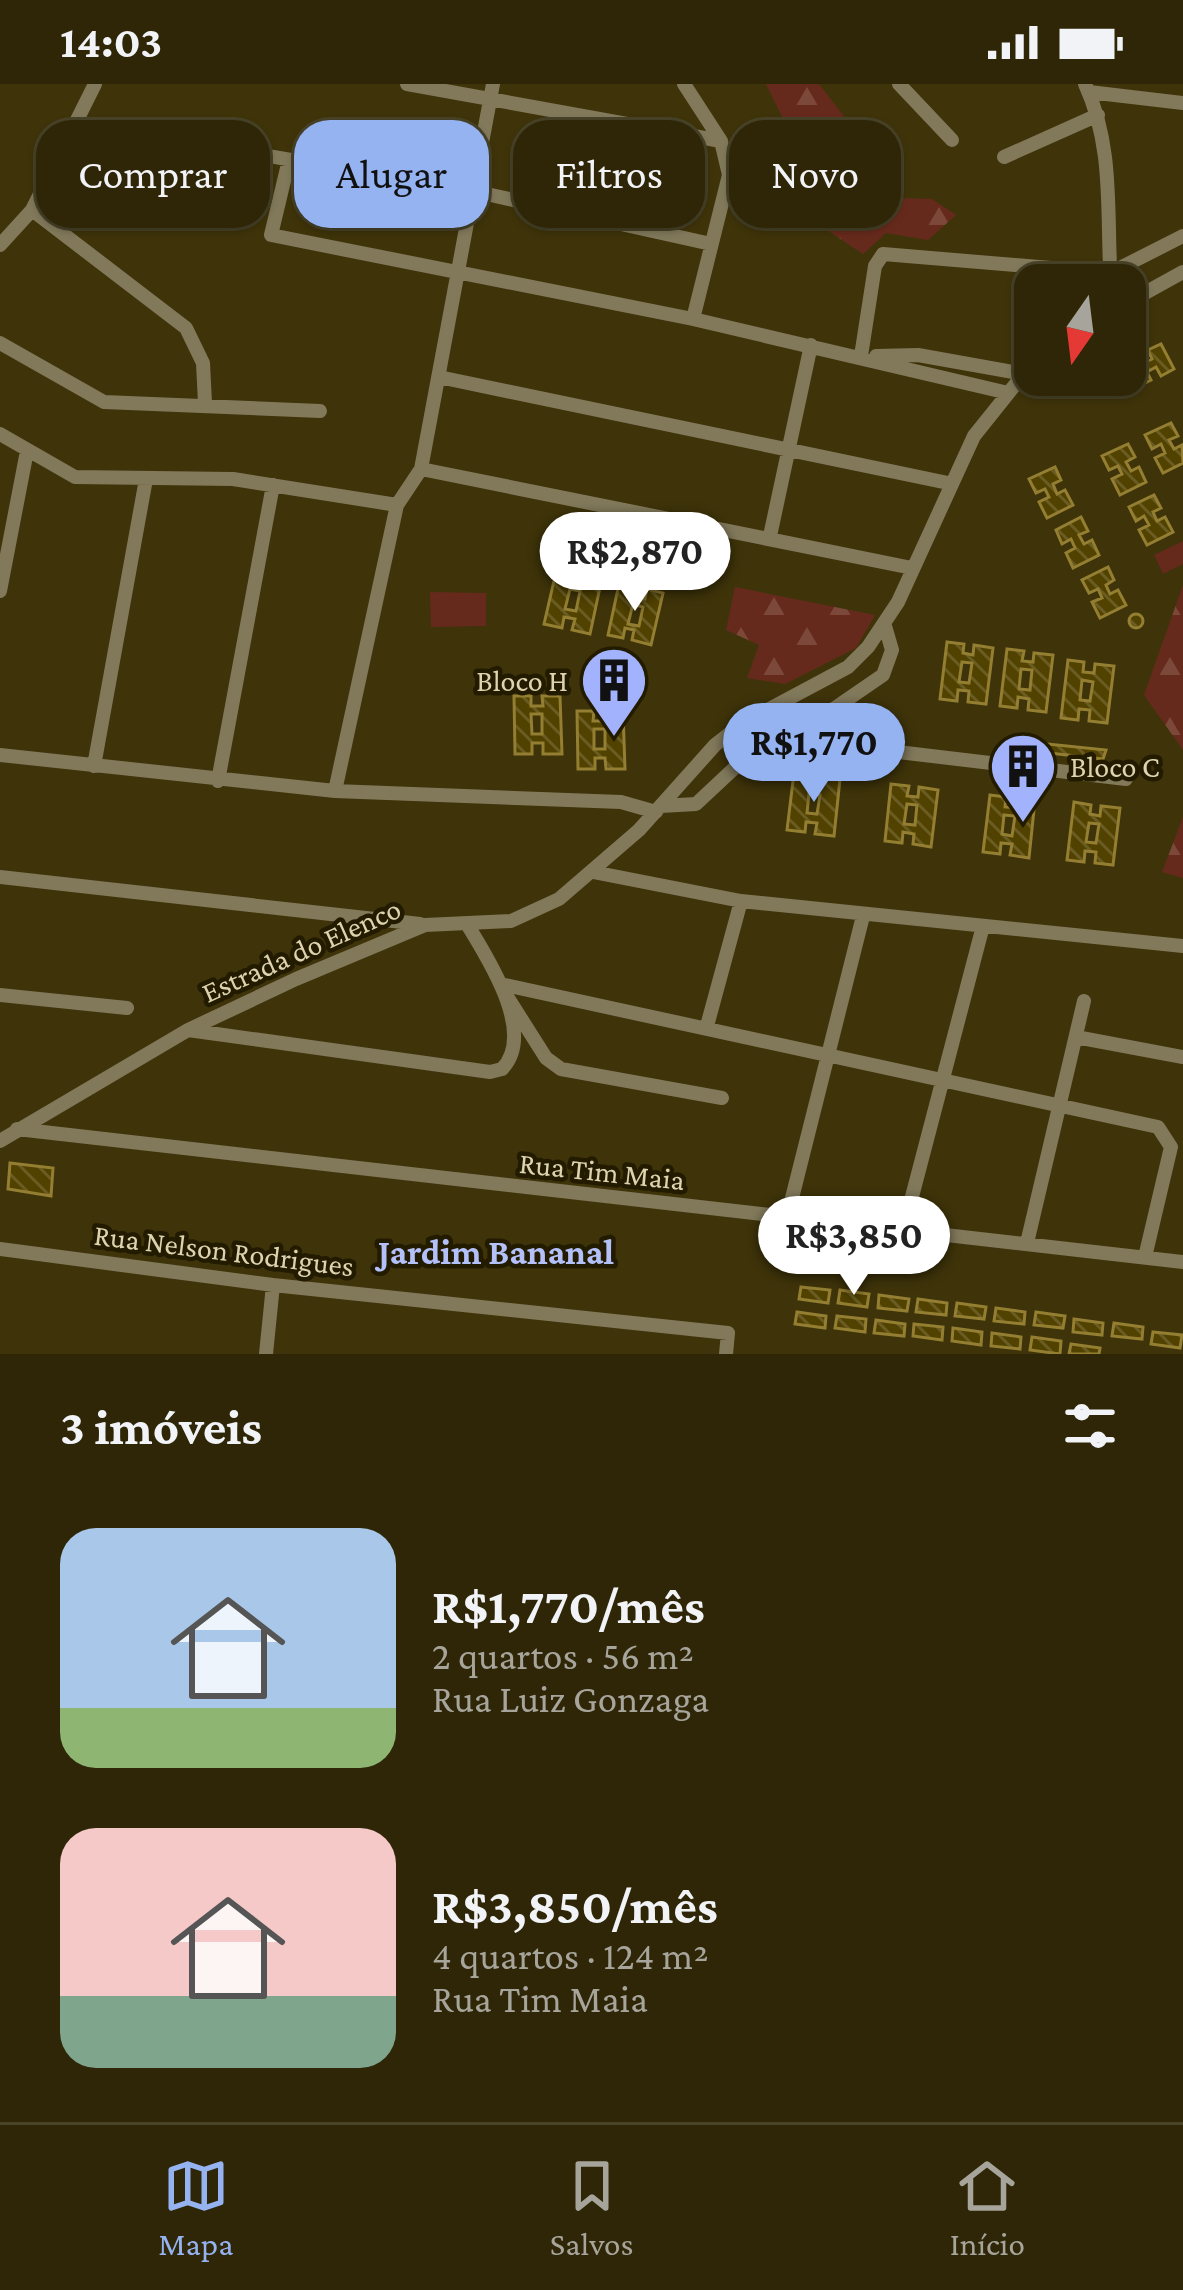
<!DOCTYPE html>
<html lang="pt">
<meta charset="utf-8">
<style>
body{margin:0;font-family:"Crimson Pro",serif;background:#362e11;color:#f1f3f6;height:100vh;display:flex;flex-direction:column;font-size:45px;white-space:nowrap}
*{box-sizing:border-box;margin:0}
p{font-size:39px;color:#a7a59b}
.icon{flex:none;width:66px;height:66px;fill:none;stroke:currentColor;stroke-width:2;stroke-linecap:round;stroke-linejoin:round}
.map{position:relative;height:1270px;overflow:hidden}
.side{display:flex;flex-direction:column;background:#2e2607;flex:1}
.side>*{flex:none}
.guide{position:absolute;left:36px;top:36px;width:1113px;height:108px;display:flex;gap:24px}
.needle{width:78px;rotate:194deg}
.buttons{position:absolute;left:1014px;top:180px;display:grid;gap:24px}
.buttons a{display:grid;place-items:center;width:132px;height:132px;border-radius:24px;background:#2e2607;box-shadow:0 3px 9px #0004,0 0 0 3px #494328;font-size:60px}
.price{position:absolute;translate:-50% -102px;padding:0 27px;border-radius:42px;background:#fff;color:#222;font-size:39px;line-height:78px;filter:drop-shadow(0 3px 6px #0008)}
.price::after{content:'';position:absolute;left:50%;top:72px;width:36px;height:27px;margin-left:-18px;background:inherit;clip-path:polygon(0 0,100% 0,50% 100%)}
.price.selected{background:#95b2f1;color:#111}
ul{padding:0;list-style:none}
li{display:flex;align-items:center;gap:36px;height:300px;padding:0 60px}
li span{display:grid;place-items:center;flex:none;width:336px;height:240px;border-radius:36px;color:#555}
li>.icon{margin-inline-start:auto}
span .icon{width:144px;height:144px;fill:#fffc;stroke-width:1}
li b{font-size:51px}
h2{display:flex;justify-content:space-between;align-items:center;height:144px;padding:0 60px;font-size:51px}
.pill{padding:0 42px;border-radius:36px;background:#2e2607;box-shadow:0 3px 9px #0004,0 0 0 3px #494328;font-size:42px;line-height:108px}
.pill.selected{background:#95b2f1;color:#111}
.status{display:flex;justify-content:space-between;align-items:center;height:84px;padding:0 60px;background:#2e2607;direction:ltr}
.status svg{height:33px;fill:currentColor}
.tab-bar{display:flex;justify-content:space-around;align-items:center;height:168px;border-top:3px solid #494328;background:#2e2607;font-size:33px;color:#a7a59b}
.tab-bar a{display:grid;justify-items:center;gap:6px}
.tab-bar .selected{color:#95b2f1}
.map>svg:first-child{display:block}
.forest{fill:url(#forest-firs)}
.pitch{fill:#662a1c}
.building{fill:url(#building-back-hatch);stroke:#937e31;stroke-width:3;fill-rule:evenodd}
.lines{fill:none;stroke-linecap:round;stroke-linejoin:round}
.minor{stroke:#82795b;stroke-width:14}
.labels{text-anchor:middle;dominant-baseline:central;stroke-width:9;stroke-linejoin:round;paint-order:stroke}
.poi-label{font-size:30px;fill:#ded3af;stroke:#231b00;text-anchor:end}
.street-label{font-size:30px;fill:#ded3af;stroke:#231b00}
.quarter-label{font-size:36px;font-weight:bold;fill:#b4c1f9;stroke:#231b00}
</style>
<div class="status"><b>14:03</b><svg viewBox="0 0 49 12"><path d="M0 12V9h3v3zM5 12V6h3v6zM10 12V3h3v9zM15 12V0h3v12zM26 1h20v11H26zM47 4h2v5h-2z"/></svg></div>
<div class="map">
<svg width="1183" height="1270" viewBox="0 0 1183 1270">
<defs>
<pattern id="forest-firs" width="22" height="20" patternUnits="userSpaceOnUse" patternTransform="scale(3)"><rect width="22" height="20" fill="#662a1c"/><path d="M5 1l3.5 6h-7zM16 11l3.5 6h-7z" fill="#7b483a"/></pattern>
<pattern id="building-back-hatch" width="6" height="6" patternUnits="userSpaceOnUse" patternTransform="scale(3)"><rect width="6" height="6" fill="#514200"/><path d="M-1 5l2 2M0 0l6 6M5-1l2 2" fill="none" stroke="#6a5c23"/></pattern>
</defs>
<rect width="100%" height="100%" fill="#3e3309"/>
<path class="forest" d="M766,0H819L843,31L866,95L896,114L932,115L956,131L928,156L886,149L863,170L824,144L807,103L765,101L799,67Z
M1183,501V666L1144,611Z
M735,503L875,531L856,564L785,600L747,594L759,561L726,546Z
M1183,733V794L1162,788Z"/>
<path class="pitch" d="M1183,457V480L1163,490L1154,471Z
M430,508L486,509V542L431,543Z"/>
<path class="building" d="M1161,260L1174,285L1161,292L1156,283L1147,288L1151,296L1136,303L1125,277L1138,270L1143,279L1152,275L1148,266Z
M1171,339L1178,352L1169,356L1174,365L1182,361L1183,379L1163,389L1155,374L1165,369L1161,360L1152,365L1145,351Z
M1128,360L1135,373L1126,378L1131,387L1139,383L1146,398L1120,411L1112,395L1122,390L1118,382L1109,386L1102,372Z
M1055,383L1061,396L1053,400L1057,410L1065,406L1073,421L1047,434L1039,418L1049,413L1045,405L1036,409L1029,395Z
M1154,411L1161,424L1153,428L1157,437L1165,433L1173,448L1147,461L1139,446L1149,441L1144,432L1136,437L1129,423Z
M1081,433L1088,447L1079,451L1084,460L1092,456L1099,471L1073,484L1066,469L1075,464L1071,455L1062,460L1056,446Z
M1108,483L1114,496L1106,501L1110,510L1118,506L1126,521L1100,534L1092,518L1102,514L1098,505L1089,509L1082,496Z
M557,484L573,487L571,497L582,499L584,490L602,494L590,550L572,546L575,535L564,533L562,544L544,540ZM570,505L580,507L576,527L565,525Z
M619,500L635,504L634,513L645,515L647,505L663,509L651,561L632,556L634,546L625,544L623,554L608,551ZM633,520L643,523L639,542L628,540Z
M1129 537a7 7 0 1 1 14 0a7 7 0 1 1-14 0Z
M947,558L964,560L963,569L973,571L974,561L993,564L986,620L968,618L969,607L958,606L957,617L940,615ZM962,578L972,579L969,599L959,598Z
M1007,565L1024,567L1022,577L1033,578L1034,569L1053,571L1046,628L1028,626L1029,615L1018,613L1017,624L1000,622ZM1021,585L1032,586L1030,606L1019,605Z
M1068,576L1084,578L1083,588L1094,589L1095,580L1114,582L1107,639L1089,637L1090,626L1079,625L1078,636L1061,634ZM1082,596L1093,598L1090,617L1080,616Z
M514,612H531V622H543L542,612H560L562,670H543V659H532V670H515ZM531,630H542V650H532Z
M577,627H594L593,637H606L605,627H623L625,685H606L605,674H595V685H578ZM594,645H605V665H594Z
M1008,656L1106,666L1103,675L1005,664Z
M794,689L811,691L810,701L821,702L822,693L840,695L834,752L815,750L817,739L806,738L805,748L787,746ZM809,709L820,711L817,730L807,729Z
M891,700L909,702L907,712L918,713L919,703L938,706L931,763L913,760L914,750L903,748L902,759L885,757ZM907,720L917,721L915,741L904,740Z
M990,711L1006,713L1005,723L1017,724L1018,714L1035,716L1029,774L1010,771L1012,760L1001,759L1000,770L983,768ZM1004,731L1015,732L1012,752L1002,750Z
M1074,718L1091,721L1090,730L1100,732L1101,722L1120,724L1113,781L1095,779L1096,768L1085,767L1084,778L1067,776ZM1089,739L1099,740L1096,759L1086,758Z
M10,1079L53,1084L51,1112L8,1105Z
M801,1203L830,1206L828,1219L799,1215Z
M840,1206L869,1210L867,1223L838,1219Z
M879,1211L909,1215L907,1227L878,1224Z
M918,1215L947,1219L946,1231L916,1228Z
M957,1219L986,1223L984,1235L955,1232Z
M996,1224L1025,1228L1024,1240L994,1237Z
M797,1228L826,1232L825,1244L795,1240Z
M1036,1228L1065,1232L1063,1244L1034,1241Z
M837,1232L866,1235L865,1248L835,1244Z
M1074,1235L1103,1239L1102,1251L1073,1248Z
M876,1236L905,1240L904,1252L874,1249Z
M1114,1239L1143,1243L1142,1255L1112,1252Z
M914,1240L943,1243L942,1256L913,1252Z
M953,1244L982,1248L981,1261L952,1257Z
M1153,1248L1182,1251L1180,1264L1151,1260Z
M992,1249L1021,1253L1020,1265L991,1262Z
M1032,1253L1061,1257L1060,1270L1030,1266Z
M1071,1260L1100,1264L1099,1270H1069Z"/>
<g class="lines">
<path class="minor" d="M407,0L721,57
M684,0L721,57L729,91L693,235
M899,0L952,56
M1085,0C1115,65 1106,132 1111,201
M1089,8L1183,19
M76,39L473,107L711,160
M1004,73L1098,31
M289,76L271,151L693,235L1004,308
M32,126L186,244L203,279L205,319
M0,161L32,126L95,0
M1125,220L1183,188
M0,259L104,318L320,327
M861,272L875,182L883,170L1110,189L1183,152
M876,272L918,271L1019,289
M439,293L948,399
M0,350L75,393L233,395L397,421
M421,385L493,0
M770,452L811,261
M0,507L27,367
M835,624L843,663
M780,654L1126,695
M0,671L335,707L621,718L656,728
M94,682L146,395
M218,697L273,401
M335,707L397,421L421,385L912,484
M661,722L696,720L757,663L835,624L883,591L892,566L885,542
M593,788L741,817L1183,862
M0,793L420,840
M505,901L1158,1043L1171,1063L1145,1173
M0,911L127,924
M508,914L546,974L561,985L722,1014
M707,942L741,817
M188,946L490,988L502,985C537,949 487,873 467,840
M1076,953L1183,973
M17,1045L1183,1178
M0,1057L188,946L296,895L425,841L511,837L559,815L639,746L715,661L743,639L848,583L868,563L898,518L974,352L1035,276
M787,1134L863,832
M903,1147L983,842
M1027,1159L1084,917
M0,1165L273,1201L728,1249L726,1270
M266,1270L273,1201"/>
</g>
<defs>
<symbol id="building-pin" viewBox="-11 -11 22 30"><path d="M0 17L-7.5 6A9.5 9.5 0 1 1 7.5 6Z" fill="#a2b2fd" stroke="#231b00"/><path d="M-4-6H4V6H1V3H-1V6H-4ZM-2.5-4.3h1.7v1.8h-1.7ZM.8-4.3h1.7v1.8H.8ZM-2.5-1h1.7V.8h-1.7ZM.8-1h1.7V.8H.8Z" fill="#111"/></symbol>
</defs>
<g fill-rule="evenodd">
<use href="#building-pin" x="576" y="558" width="76" height="104"/>
<use href="#building-pin" x="985" y="644" width="76" height="104"/>
</g>
<g class="labels">
<g class="poi-label">
<text x="568" y="596">Bloco H</text>
<text x="1070" y="682" text-anchor="start">Bloco C</text>
</g>
<g class="street-label">
<text transform="translate(301 866) rotate(-24)">Estrada do Elenco</text>
<text transform="translate(602 1087) rotate(6)">Rua Tim Maia</text>
<text transform="translate(224 1166) rotate(7)">Rua Nelson Rodrigues</text>
</g>
<g class="quarter-label">
<text x="496" y="1168">Jardim Bananal</text>
</g>
</g>
</svg>
<div class="buttons">
<a><svg class="needle" viewBox="-14 -14 28 28"><path d="M0-13l5 13h-10z" fill="#e53935"/><path d="M0 13l5-13h-10z" fill="#a7a59b"/></svg></a>
</div>
<b class="price" style="left:635px;top:530px">R$2,870</b>
<b class="price selected" style="left:814px;top:721px">R$1,770</b>
<b class="price" style="left:854px;top:1214px">R$3,850</b>
<div class="guide">
<a class="pill">Comprar</a>
<a class="pill selected">Alugar</a>
<a class="pill">Filtros</a>
<a class="pill">Novo</a>
</div>
</div>
<section class="side">
<h2>3 imóveis<svg class="icon" aria-label="filters" viewBox="0 0 24 24"><path d="M4 7h16M4 17h16"/><circle cx="9" cy="7" r="2"/><circle cx="15" cy="17" r="2"/></svg></h2>
<ul>
<li><span style="background:linear-gradient(#a9c7e8 75%,#8fb573 0)"><svg class="icon" aria-label="home" viewBox="0 0 24 24"><path d="M3 11l9-7 9 7M6 9v11h12V9"/></svg></span><div><b>R$1,770/mês</b><p>2 quartos · 56 m²</p><p>Rua Luiz Gonzaga</p></div></li>
<li><span style="background:linear-gradient(#f6c9c9 70%,#7fa58c 0)"><svg class="icon" aria-label="home" viewBox="0 0 24 24"><path d="M3 11l9-7 9 7M6 9v11h12V9"/></svg></span><div><b>R$3,850/mês</b><p>4 quartos · 124 m²</p><p>Rua Tim Maia</p></div></li>
</ul>
</section>
<nav class="tab-bar">
<a class="selected"><svg class="icon" aria-label="map" viewBox="0 0 24 24"><path d="M3 6l6-2 6 2 6-2v14l-6 2-6-2-6 2zM9 4v14M15 6v14"/></svg>Mapa</a>
<a><svg class="icon" aria-label="saved" viewBox="0 0 24 24"><path d="M7 4h10v16l-5-4-5 4z"/></svg>Salvos</a>
<a><svg class="icon" aria-label="home" viewBox="0 0 24 24"><path d="M3 11l9-7 9 7M6 9v11h12V9"/></svg>Início</a>
</nav>
